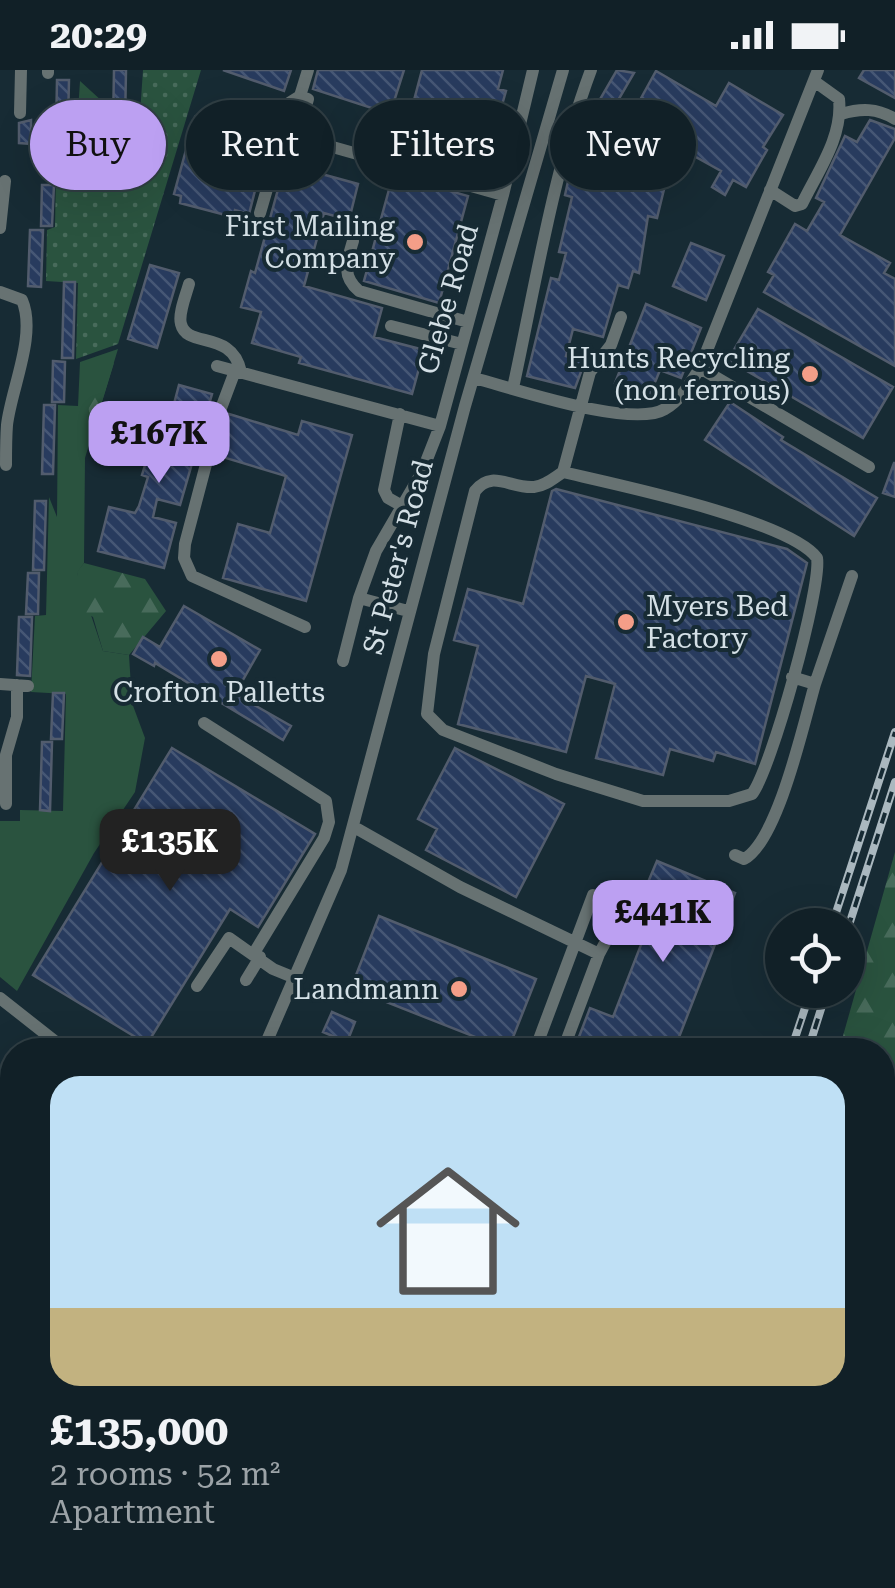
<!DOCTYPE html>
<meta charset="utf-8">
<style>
body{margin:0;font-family:"Roboto Serif",serif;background:#1e2d33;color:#f1f3f6;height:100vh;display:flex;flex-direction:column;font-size:38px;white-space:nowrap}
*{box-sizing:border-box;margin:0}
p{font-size:32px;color:#9ca3a7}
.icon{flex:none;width:55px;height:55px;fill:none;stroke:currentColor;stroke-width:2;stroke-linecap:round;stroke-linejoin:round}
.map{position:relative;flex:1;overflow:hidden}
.side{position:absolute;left:0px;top:968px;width:895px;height:552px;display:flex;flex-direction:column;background:#112027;border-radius:40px 40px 0 0;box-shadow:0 10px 40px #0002,0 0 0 2px #303e44}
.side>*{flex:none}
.banner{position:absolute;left:30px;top:30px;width:835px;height:90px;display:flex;gap:20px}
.fabs{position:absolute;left:765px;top:838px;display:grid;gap:20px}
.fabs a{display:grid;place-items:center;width:100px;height:100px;border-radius:50%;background:#112027;box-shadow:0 10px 40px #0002,0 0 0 2px #303e44;font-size:50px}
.price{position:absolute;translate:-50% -85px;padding:0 22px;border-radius:20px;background:#bca0f2;color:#111;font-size:32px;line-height:65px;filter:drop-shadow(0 2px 5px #0008)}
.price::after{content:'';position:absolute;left:50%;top:60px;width:30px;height:22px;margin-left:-15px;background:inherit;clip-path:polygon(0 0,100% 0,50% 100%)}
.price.current{background:#222;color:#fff}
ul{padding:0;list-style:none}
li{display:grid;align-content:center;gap:20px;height:530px;padding:0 50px}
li+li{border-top:2px solid #303e44}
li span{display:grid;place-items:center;height:310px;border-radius:30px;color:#555}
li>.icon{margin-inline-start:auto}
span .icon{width:180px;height:180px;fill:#fffc;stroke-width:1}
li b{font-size:42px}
.tag{padding:0 35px;border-radius:45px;background:#112027;box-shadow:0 10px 40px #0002,0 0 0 2px #303e44;font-size:35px;line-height:90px}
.tag.current{background:#bca0f2;color:#111}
.status{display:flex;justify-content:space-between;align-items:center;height:70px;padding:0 50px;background:#112027;direction:ltr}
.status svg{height:28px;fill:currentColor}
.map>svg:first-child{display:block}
.green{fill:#2a533f}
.forest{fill:url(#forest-firs)}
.park{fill:url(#park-dots)}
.building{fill:url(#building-back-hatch);stroke:#525c6d;stroke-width:2.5}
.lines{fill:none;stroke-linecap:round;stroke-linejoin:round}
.minor{stroke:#677272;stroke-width:12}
.rail-casing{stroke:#aab8bf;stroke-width:8}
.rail{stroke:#172b34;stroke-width:4;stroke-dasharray:11;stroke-linecap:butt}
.poi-dot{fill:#f49e88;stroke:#172b34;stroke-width:4}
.labels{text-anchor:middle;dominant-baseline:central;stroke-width:8;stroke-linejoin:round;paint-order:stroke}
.poi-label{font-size:28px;fill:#d4e0e6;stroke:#172b34;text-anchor:end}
.street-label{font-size:28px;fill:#d4e0e6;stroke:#172b34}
</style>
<div class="status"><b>20:29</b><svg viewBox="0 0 49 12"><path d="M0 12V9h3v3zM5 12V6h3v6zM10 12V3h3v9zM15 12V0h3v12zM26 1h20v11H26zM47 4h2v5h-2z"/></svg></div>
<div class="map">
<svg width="895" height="1518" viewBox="0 0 895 1518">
<defs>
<pattern id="forest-firs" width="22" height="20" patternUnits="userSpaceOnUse" patternTransform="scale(2.5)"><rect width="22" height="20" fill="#2a533f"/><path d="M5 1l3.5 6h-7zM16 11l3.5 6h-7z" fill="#486b5b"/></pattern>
<pattern id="park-dots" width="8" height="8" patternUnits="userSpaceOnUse" patternTransform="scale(2.5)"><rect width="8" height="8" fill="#2a533f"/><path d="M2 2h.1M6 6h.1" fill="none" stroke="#486b5b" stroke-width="1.8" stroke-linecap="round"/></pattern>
<pattern id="building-back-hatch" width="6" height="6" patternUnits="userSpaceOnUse" patternTransform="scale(2.5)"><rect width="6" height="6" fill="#283b5e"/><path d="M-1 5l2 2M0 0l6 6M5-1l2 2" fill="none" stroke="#465775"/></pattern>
</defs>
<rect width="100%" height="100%" fill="#172b34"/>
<path class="green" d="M80,11L103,32L102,43L78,41Z
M118,279L85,388L84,493L77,503L103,581L129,585L132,633L145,668L135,722L94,783L17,921L0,907V751H20V740L63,741L66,624L31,622L35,546L46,545L49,427L57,447L58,335L78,336L80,292Z"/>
<path class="forest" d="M114,293L96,351L90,350L87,324L95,299Z
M84,493L145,509L166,541L129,585L103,581L93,547L80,539L77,502Z
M895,782V1173L883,1218L882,980H839Z
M699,1508H801L798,1518H696Z"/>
<path class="park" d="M143,0H201L118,274L76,289L78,213L46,211L47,160L55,157L56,102H70L71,80L110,82L139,59Z"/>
<path class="building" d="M114,0H126L125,55H113Z
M223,0H291L284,21Z
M318,0H404L390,44L313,19Z
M422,0H503L498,19L506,21L496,56L413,34Z
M617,0L634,3L613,39L599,31Z
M864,0H895V28L859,8Z
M656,1L716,36L729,13L783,45L763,77L767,80L746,117L733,110L725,125L712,117L721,101L629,50Z
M57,10H69L68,54H108V66L56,64Z
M195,47L275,68L261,97L249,144L235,140L233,147L180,133L181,126L174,124Z
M31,50V74L19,73V53Z
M870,50L895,59V68L840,165L890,193L884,203L895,209V296L764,222L774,205L768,202L795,154L807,161L824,132L816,128L845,66L857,72Z
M607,92L667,107L657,148L648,146L639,203L633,201L628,218L618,215L603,267L573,259L566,286L585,291L575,318L527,306L551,208L559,210L566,183L559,182L572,127L565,125L569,107L601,115Z
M285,94L358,114L349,150L324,143L304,216L382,238L374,267L424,280L412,324L299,293L301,287L252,273L261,242L241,237L251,201L255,203Z
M393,105L468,126L439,233L364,211Z
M42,115H54L52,156H41Z
M30,160H43L41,217L28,216Z
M691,173L724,186L706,230L673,216Z
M150,195L179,203L157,278L128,269Z
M64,212H75L73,288H62Z
M646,234L701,258L681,308L660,300L649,327L615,313Z
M758,239L893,317L863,368L728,290Z
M53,291L65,292L64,332H52Z
M179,315L212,324L180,435L157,429L153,447L176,453L164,498L98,481L109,437L135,443L139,436L148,407L142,405L151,376L162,379Z
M730,332L783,367L781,370L877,428L854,466L705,370Z
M44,335H55L53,404H42Z
M229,344L298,365L302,351L352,365L306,531L223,508L238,454L270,463L286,406L219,386Z
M894,393H895V427L883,423Z
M556,419L787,479L807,493L755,694L716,682L713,691L670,679L663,705L596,688L615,614L586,606L566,682L458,654L478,576L454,570L468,519L523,534L552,421Z
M35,431H46L44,500H33Z
M28,503H39L38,544H26Z
M184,536L260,580L235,624L291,656L283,670L155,593L154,596L133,584L143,567L160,577Z
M19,547H32L30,606L17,605Z
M53,623H64L62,669H51Z
M42,672H52L50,741L40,740Z
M172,678L315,764L258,857L230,839L147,974L33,905Z
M455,678L564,734L516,827L426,780L437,759L418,749Z
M657,791L735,823L674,980H574L590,938L613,947L644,867L651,862L654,843L638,836Z
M379,846L536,909L508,980L351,918Z
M332,942L355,952L347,972L323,962Z
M0,1152L12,1156V1167L2,1199Z
M882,1395L895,1398V1432L882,1429Z
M224,1508L254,1511L253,1518H223Z
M373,1508H428L424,1518H368Z"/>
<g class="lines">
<path class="minor" d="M48,3V0
M20,43L21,0
M273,43L300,26
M841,44C861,38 877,38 895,49
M297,67L503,125
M372,88L381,60
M770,120L795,136L802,134C818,101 843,67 839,29L814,11
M260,143L278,81L297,67L308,29L300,26L308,0
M0,158L5,111
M353,171C347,191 341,206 359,221L468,252
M189,214C186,225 178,244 181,254C187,279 232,259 241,302
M0,222L22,230C37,265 11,319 7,355C6,368 6,382 6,395
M391,256L462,274
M217,296L440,356
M700,298L869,397
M235,301L220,341L185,474L184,488L192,506L305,557
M474,308C513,318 632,359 665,339C681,330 690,313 700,298L818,0
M513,318C536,212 553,102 591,0
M400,344L384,420L388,428L404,437
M563,402C614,414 789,450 817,488C822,517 771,700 752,724L729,731H643L556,704L443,660L427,644L434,584L475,421C492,399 511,419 534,417C545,416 554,408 563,402L590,302L611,275L621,247
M408,541L359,528L376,481L422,402L440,356L503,125L533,0
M343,591L359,528
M0,614L28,616
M815,614L852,506
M204,653L326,731L329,752L324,768L254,883
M6,734V685L17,647V615
M354,757L460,817L599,884L619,847L642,857
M735,785L744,789C778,771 804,652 815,614L792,607
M246,910L260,887
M197,916L229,868L273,899L295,908
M0,928L66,980
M263,980L341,800L465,336L563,0
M535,980L593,825
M563,980L599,884
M0,1098L12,1102
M0,1222L12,1229
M0,1254L12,1271
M0,1278L12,1296
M0,1306L12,1323
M882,1335C895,1310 888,1282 895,1255
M6,1443L12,1422
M882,1455L895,1462
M0,1502V1509
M84,1508L85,1518
M104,1508L105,1518
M51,1518V1508
M434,1518L439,1508"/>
<defs>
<path id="rail" d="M832,855L895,662
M848,858L895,712
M791,980L811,920
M808,980L827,920
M615,1518L619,1508
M632,1518L636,1508"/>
</defs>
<use href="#rail" class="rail-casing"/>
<use href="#rail" class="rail"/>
</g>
<g class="poi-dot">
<circle cx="415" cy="172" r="10"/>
<circle cx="810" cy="304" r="10"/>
<circle cx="626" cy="552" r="10"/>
<circle cx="219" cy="589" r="10"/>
<circle cx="459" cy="919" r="10"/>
</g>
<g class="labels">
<g class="poi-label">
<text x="395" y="156">First Mailing<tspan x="395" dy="32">Company</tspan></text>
<text x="790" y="288">Hunts Recycling<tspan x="790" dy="32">(non ferrous)</tspan></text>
<text x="646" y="536" text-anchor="start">Myers Bed<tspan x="646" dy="32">Factory</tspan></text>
<text x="219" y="622" text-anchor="middle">Crofton Palletts</text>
<text x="439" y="919">Landmann</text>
</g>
<g class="street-label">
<text transform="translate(448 229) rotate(-74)">Glebe Road</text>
<text transform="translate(398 487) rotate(-75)">St Peter's Road</text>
</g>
</g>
</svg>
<div class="fabs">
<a><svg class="icon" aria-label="locate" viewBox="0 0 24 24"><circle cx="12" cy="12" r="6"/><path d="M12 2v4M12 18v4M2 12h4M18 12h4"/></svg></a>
</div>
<b class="price" style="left:159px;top:416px">£167K</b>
<b class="price current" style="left:170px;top:824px">£135K</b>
<b class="price" style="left:663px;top:895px">£441K</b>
<div class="banner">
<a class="tag current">Buy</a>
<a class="tag">Rent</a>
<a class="tag">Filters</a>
<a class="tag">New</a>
</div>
<section class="side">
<ul>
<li><span style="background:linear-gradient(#bfe0f5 75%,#c2b280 0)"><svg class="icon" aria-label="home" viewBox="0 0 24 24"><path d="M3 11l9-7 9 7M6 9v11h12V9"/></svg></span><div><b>£135,000</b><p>2 rooms · 52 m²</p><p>Apartment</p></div></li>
</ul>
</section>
</div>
